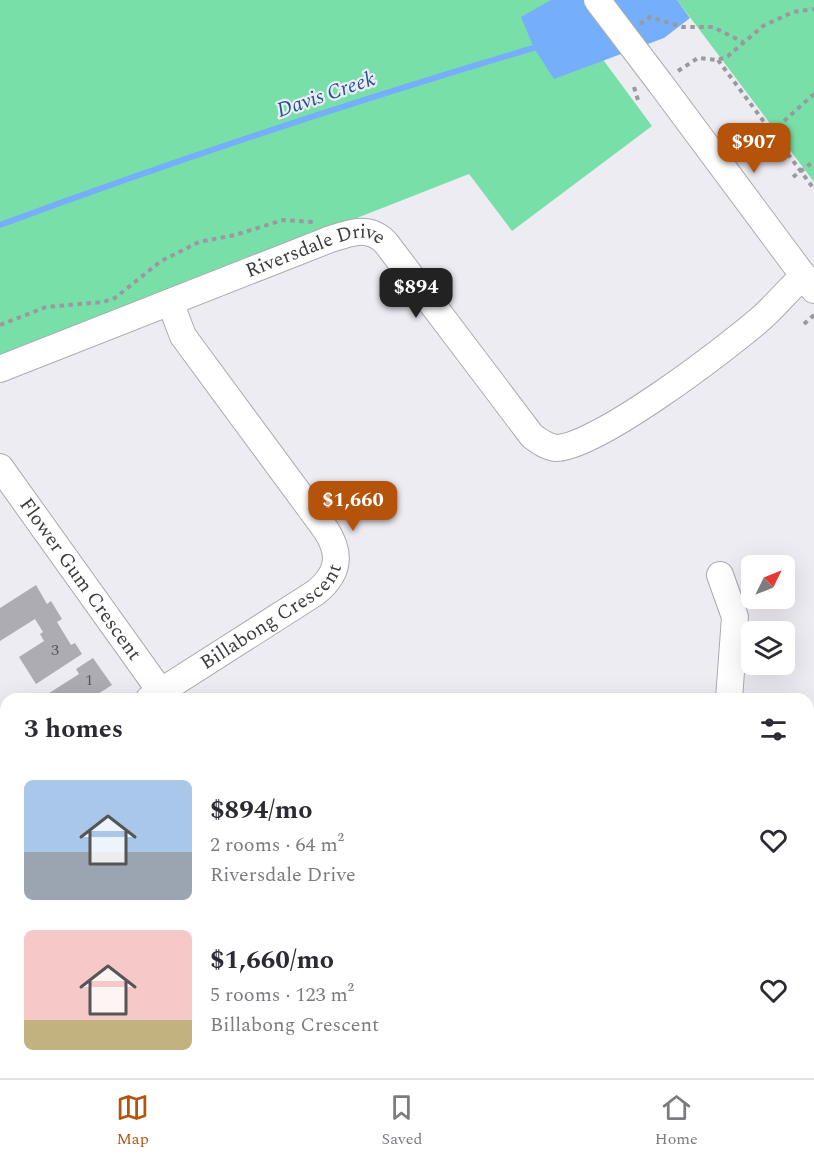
<!DOCTYPE html>
<meta charset="utf-8">
<style>
body{margin:0;font-family:Spectral,serif;background:#f7f7f7;color:#2b2b33;height:100vh;display:flex;flex-direction:column;font-size:22px;white-space:nowrap}
*{box-sizing:border-box;margin:0}
p{font-size:20px;color:#7c7c81}
.icon{flex:none;width:33px;height:33px;fill:none;stroke:currentColor;stroke-width:2;stroke-linecap:round;stroke-linejoin:round}
.map{position:relative;flex:1;overflow:hidden}
.details{position:absolute;left:0px;top:693px;width:814px;height:386px;display:flex;flex-direction:column;background:#fff;border-radius:18px 18px 0 0;box-shadow:0 6px 24px #0002}
.details>*{flex:none}
.needle{width:39px;rotate:47deg}
.fabs{position:absolute;left:741px;top:555px;display:grid;gap:12px}
.fabs a{display:grid;place-items:center;width:54px;height:54px;border-radius:9px;background:#fff;box-shadow:0 6px 24px #0002;font-size:30px}
.price{position:absolute;translate:-50% -51px;padding:0 14px;border-radius:12px;background:#b45309;color:#fff;font-size:20px;line-height:39px;filter:drop-shadow(0 2px 3px #0008)}
.price::after{content:'';position:absolute;left:50%;top:36px;width:18px;height:14px;margin-left:-9px;background:inherit;clip-path:polygon(0 0,100% 0,50% 100%)}
.price.selected{background:#222;color:#fff}
ul{padding:0;list-style:none}
li{display:flex;align-items:center;gap:18px;height:150px;padding:0 24px}
li span{display:grid;place-items:center;flex:none;width:168px;height:120px;border-radius:9px;color:#555}
li>.icon{margin-inline-start:auto}
span .icon{width:72px;height:72px;fill:#fffc;stroke-width:1}
li b{font-size:26px}
h2{display:flex;justify-content:space-between;align-items:center;height:72px;padding:0 24px;font-size:26px}
.dock{display:flex;justify-content:space-around;align-items:center;height:84px;border-top:2px solid #e1e1e2;background:#fff;font-size:16px;color:#7c7c81}
.dock a{display:grid;justify-items:center;gap:3px}
.dock .selected{color:#b45309}
.map>svg:first-child{display:block}
.green{fill:#79dfa8}
.water{fill:#75affc}
.lines{fill:none;stroke-linecap:round;stroke-linejoin:round}
.stream{stroke:#75affc;stroke-width:6}
.building{fill:#adacb3}
.minor-casing{stroke:#acaab1;stroke-width:28}
.path{stroke:#9a999e;stroke-width:4;stroke-dasharray:4.5 4.5;stroke-linecap:butt}
.minor{stroke:#fff;stroke-width:26}
.minor-bridge-casing{stroke:#acaab1;stroke-width:28;stroke-linecap:butt}
.path-bridge{stroke:#9a999e;stroke-width:4;stroke-dasharray:4.5 4.5;stroke-linecap:butt}
.minor-bridge{stroke:#fff;stroke-width:26}
.labels{text-anchor:middle;dominant-baseline:central;stroke-width:4.5;stroke-linejoin:round;paint-order:stroke}
.number-label{font-size:16px;fill:#58575b}
.street-label{font-size:20px;fill:#3c3b3e;stroke:#eeecf3}
.water-label{font-size:21px;font-style:italic;fill:#1e5499;stroke:#eeecf3}
</style>
<div class="map">
<svg width="814" height="1078" viewBox="0 0 814 1078">
<rect width="100%" height="100%" fill="#eeecf3"/>
<path class="green" d="M0,0H559L652,126L512,231L469,174L0,358Z
M677,0H814V182Z"/>
<path class="water" d="M551,0H677L690,18L664,38L554,79L534,48L521,17Z"/>
<g class="lines">
<path class="stream" d="M0,225C178,159 358,100 540,46"/>
</g>
<path class="building" d="M36,585L47,604L51,601L62,619L57,622L71,645L75,643L82,654L36,684L19,657L44,641L40,634L43,632L35,619L0,641V608Z
M93,658L112,685L90,699H44L43,697L79,674L76,669Z"/>
<g class="lines">
<defs>
<g id="minor">
<path d="M660,83L814,290"/>
<path id="s1" d="M0,369L328,240C349,233 369,224 386,243L532,436C540,442 547,447 556,448C596,448 724,350 758,321C774,308 787,290 804,276"/>
<path id="s2" d="M0,467L161,692"/>
<path d="M720,575L735,617L729,699"/>
<path id="s3" d="M149,699L315,593C339,574 342,555 326,530L183,336L170,302"/>
<path d="M808,733L814,731"/>
<path d="M0,794L6,791"/>
<path d="M808,859L814,858"/>
<path d="M0,910L6,918"/>
<path d="M104,1072L110,1078"/>
<path d="M245,1072L250,1078"/>
<path d="M442,1072L446,1078"/>
<path d="M636,1072L640,1078"/>
<path d="M19,1078L33,1072"/>
</g>
</defs>
<use href="#minor" class="minor-casing"/>
<path class="path" d="M640,24L650,17L683,27H713L743,42
M718,60L814,189
M678,71L698,58L718,60L728,56L763,26L793,12L814,9
M764,139L814,94
M793,177L814,161
M804,324L814,315
M0,325L46,307L103,302L115,298L161,261L199,242L235,235L283,220L313,222
M808,759L814,757
M65,1078L70,1075L83,1077"/>
<use href="#minor" class="minor"/>
<defs>
<path id="minor-bridge" d="M597,0L660,83"/>
</defs>
<use href="#minor-bridge" class="minor-bridge-casing"/>
<path class="path-bridge" d="M634,87L638,100"/>
<use href="#minor-bridge" class="minor-bridge"/>
</g>
<g class="labels">
<g class="number-label">
<text x="55" y="650">3</text>
<text x="89" y="680">1</text>
</g>
<g class="street-label">
<text stroke="none"><textPath href="#s1" startOffset="338">Riversdale Drive</textPath></text>
<text stroke="none"><textPath href="#s2" startOffset="138">Flower Gum Crescent</textPath></text>
<text stroke="none"><textPath href="#s3" startOffset="148">Billabong Crescent</textPath></text>
</g>
<g class="water-label">
<text transform="translate(326 95) rotate(-19)">Davis Creek</text>
</g>
</g>
</svg>
<div class="fabs">
<a><svg class="needle" viewBox="-14 -14 28 28"><path d="M0-13l5 13h-10z" fill="#e53935"/><path d="M0 13l5-13h-10z" fill="#7c7c81"/></svg></a>
<a><svg class="icon" aria-label="layers" viewBox="0 0 24 24"><path d="M12 4l9 5-9 5-9-5zM3 14l9 5 9-5"/></svg></a>
</div>
<b class="price" style="left:754px;top:174px">$907</b>
<b class="price selected" style="left:416px;top:319px">$894</b>
<b class="price" style="left:353px;top:532px">$1,660</b>
<section class="details">
<h2>3 homes<svg class="icon" aria-label="filters" viewBox="0 0 24 24"><path d="M4 7h16M4 17h16"/><circle cx="9" cy="7" r="2"/><circle cx="15" cy="17" r="2"/></svg></h2>
<ul>
<li><span style="background:linear-gradient(#a9c7e8 60%,#9aa5b1 0)"><svg class="icon" aria-label="home" viewBox="0 0 24 24"><path d="M3 11l9-7 9 7M6 9v11h12V9"/></svg></span><div><b>$894/mo</b><p>2 rooms · 64 m²</p><p>Riversdale Drive</p></div><svg class="icon" aria-label="heart" viewBox="0 0 24 24"><path d="M12 20l-8-8c-3-5 5-10 8-4 3-6 11-1 8 4z"/></svg></li>
<li><span style="background:linear-gradient(#f6c9c9 75%,#c2b280 0)"><svg class="icon" aria-label="home" viewBox="0 0 24 24"><path d="M3 11l9-7 9 7M6 9v11h12V9"/></svg></span><div><b>$1,660/mo</b><p>5 rooms · 123 m²</p><p>Billabong Crescent</p></div><svg class="icon" aria-label="heart" viewBox="0 0 24 24"><path d="M12 20l-8-8c-3-5 5-10 8-4 3-6 11-1 8 4z"/></svg></li>
</ul>
</section>
</div>
<nav class="dock">
<a class="selected"><svg class="icon" aria-label="map" viewBox="0 0 24 24"><path d="M3 6l6-2 6 2 6-2v14l-6 2-6-2-6 2zM9 4v14M15 6v14"/></svg>Map</a>
<a><svg class="icon" aria-label="saved" viewBox="0 0 24 24"><path d="M7 4h10v16l-5-4-5 4z"/></svg>Saved</a>
<a><svg class="icon" aria-label="home" viewBox="0 0 24 24"><path d="M3 11l9-7 9 7M6 9v11h12V9"/></svg>Home</a>
</nav>
